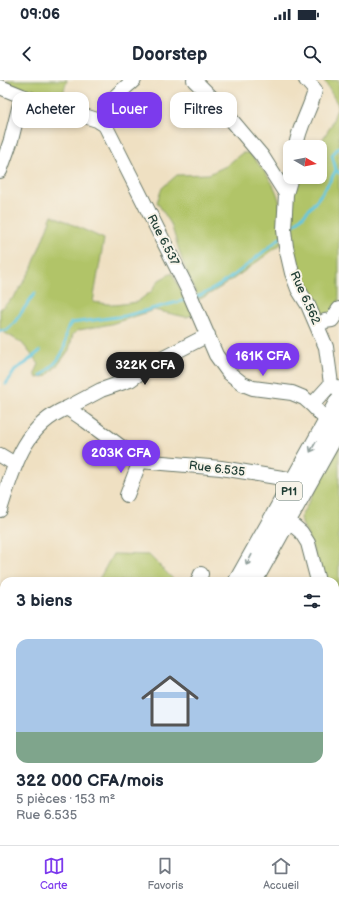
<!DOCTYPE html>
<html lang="fr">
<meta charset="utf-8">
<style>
body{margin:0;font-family:"Balsamiq Sans",sans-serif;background:#f2f2f3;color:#1f2937;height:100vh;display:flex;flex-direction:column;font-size:15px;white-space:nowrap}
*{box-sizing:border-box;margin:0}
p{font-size:13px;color:#747a83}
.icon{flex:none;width:22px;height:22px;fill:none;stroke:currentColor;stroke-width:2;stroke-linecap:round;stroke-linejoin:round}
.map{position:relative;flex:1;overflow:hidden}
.sheet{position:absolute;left:0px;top:497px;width:339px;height:268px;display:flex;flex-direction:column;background:#fff;border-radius:12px 12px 0 0;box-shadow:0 2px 6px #0003}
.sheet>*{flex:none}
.guide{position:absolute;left:12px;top:12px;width:315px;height:36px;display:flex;gap:8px}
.needle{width:26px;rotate:99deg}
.controls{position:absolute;left:283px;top:60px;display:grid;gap:8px}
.controls a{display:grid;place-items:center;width:44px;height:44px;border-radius:8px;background:#fff;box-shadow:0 2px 6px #0003;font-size:20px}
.price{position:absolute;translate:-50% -34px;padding:0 9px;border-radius:14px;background:#7c3aed;color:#fff;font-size:13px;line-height:26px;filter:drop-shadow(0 1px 2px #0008)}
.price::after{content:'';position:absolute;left:50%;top:24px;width:12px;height:9px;margin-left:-6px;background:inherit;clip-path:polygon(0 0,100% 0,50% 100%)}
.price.active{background:#222;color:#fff}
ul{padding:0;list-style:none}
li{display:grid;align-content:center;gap:8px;height:212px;padding:0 16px}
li+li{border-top:1px solid #e0e1e3}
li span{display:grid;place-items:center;height:124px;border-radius:12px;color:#555}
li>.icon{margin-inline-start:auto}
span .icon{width:72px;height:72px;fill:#fffc;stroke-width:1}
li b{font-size:17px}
h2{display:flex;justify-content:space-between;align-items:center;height:48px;padding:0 16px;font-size:17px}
.tag{padding:0 14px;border-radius:12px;background:#fff;box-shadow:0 2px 6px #0003;font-size:14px;line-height:36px}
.tag.active{background:#7c3aed;color:#fff}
.status{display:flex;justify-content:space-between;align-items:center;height:28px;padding:0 20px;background:#fff;direction:ltr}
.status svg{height:11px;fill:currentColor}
header{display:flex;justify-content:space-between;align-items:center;height:52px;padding:0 16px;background:#fff;font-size:18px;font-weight:700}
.menu{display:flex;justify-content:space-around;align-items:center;height:56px;border-top:1px solid #e0e1e3;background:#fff;font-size:11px;color:#747a83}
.menu a{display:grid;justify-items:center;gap:2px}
.menu .active{color:#7c3aed}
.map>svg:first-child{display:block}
.green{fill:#b1c468;stroke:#68804e}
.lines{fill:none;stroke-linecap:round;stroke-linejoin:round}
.stream{stroke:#62c7e0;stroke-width:3}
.minor-casing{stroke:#687666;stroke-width:16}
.major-casing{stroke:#687666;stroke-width:20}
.minor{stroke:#fff;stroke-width:14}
.major{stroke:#fff;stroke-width:18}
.oneway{stroke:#8f9e9a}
.labels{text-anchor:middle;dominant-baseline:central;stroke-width:4;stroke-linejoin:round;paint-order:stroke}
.shield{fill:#f7f3e8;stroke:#60746a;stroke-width:1}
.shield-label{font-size:11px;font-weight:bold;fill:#1f3d34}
.street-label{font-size:12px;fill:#1f3d34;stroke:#f7f3e8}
</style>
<div class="status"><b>09:06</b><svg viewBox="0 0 49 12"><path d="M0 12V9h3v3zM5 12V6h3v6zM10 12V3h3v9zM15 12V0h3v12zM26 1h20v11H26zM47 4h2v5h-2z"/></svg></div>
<header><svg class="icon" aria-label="back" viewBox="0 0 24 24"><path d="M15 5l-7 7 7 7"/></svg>Doorstep<svg class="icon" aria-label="search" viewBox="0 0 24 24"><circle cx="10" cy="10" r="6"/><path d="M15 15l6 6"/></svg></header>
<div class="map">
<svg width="339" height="765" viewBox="0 0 339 765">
<rect width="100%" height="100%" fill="#f7f3e8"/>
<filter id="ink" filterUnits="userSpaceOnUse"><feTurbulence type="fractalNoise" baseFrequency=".025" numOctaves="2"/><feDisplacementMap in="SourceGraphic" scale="8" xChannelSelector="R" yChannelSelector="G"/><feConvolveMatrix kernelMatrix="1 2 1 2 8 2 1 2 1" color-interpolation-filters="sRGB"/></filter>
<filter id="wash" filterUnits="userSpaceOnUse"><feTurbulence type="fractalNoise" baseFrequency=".012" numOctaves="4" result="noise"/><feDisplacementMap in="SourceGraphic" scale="16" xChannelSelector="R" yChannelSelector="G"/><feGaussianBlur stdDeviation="0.9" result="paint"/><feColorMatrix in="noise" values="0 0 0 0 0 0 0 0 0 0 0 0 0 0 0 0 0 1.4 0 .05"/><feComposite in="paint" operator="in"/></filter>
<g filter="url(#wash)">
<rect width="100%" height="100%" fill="#efe0c2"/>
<path class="green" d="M8,0H67L61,21L7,3Z
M324,0H339V220L331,236L315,231L308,209L298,195V186L294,173L290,152L292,144L289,125L295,97H320V67H308L320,63L331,46L338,25Z
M242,73H249C261,87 274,101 279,120C282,134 281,150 281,164C255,183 229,204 200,219L198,218L183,183L171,144L157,122L162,108L177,95L209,94L226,86Z
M52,135L104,159L93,222L115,225L137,222L152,211L159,200L172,193L193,235L186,237L154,230L111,244L79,250L73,254L69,270L61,281L47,296L37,298L35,293L39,284L22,263L0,250V229L14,217L31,190Z
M339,366V529L335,530V501H323L312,467L300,438Z
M113,474L149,475L175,501H98Z
M322,761H339V765H322Z"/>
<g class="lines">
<path class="stream" d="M339,67L332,75L336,90L339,93
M289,149C309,132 324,113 336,90
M196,217C222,208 260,175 281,157
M0,251L7,250L14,243L35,213
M41,296C51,287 63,278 65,264C67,252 64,254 71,243L125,236L189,219
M6,304L16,289L26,283L30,279L40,271
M0,633L4,634
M1,714L4,718"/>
</g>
</g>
<g filter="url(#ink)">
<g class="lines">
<defs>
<path id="minor" d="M194,0L218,24L262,76L286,114
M0,7L22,16L97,40L105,45L188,210L216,275L229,293L243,304L253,308L292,313L304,318L312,325L334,348
M105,45C102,22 119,14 134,0
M296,67C298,47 311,29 315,10L306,0
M0,91L11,60L22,16
M291,97L286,114L284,150L286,167L292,193L298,209L308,225L326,267L331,304L339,310
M317,246L325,241L332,240L339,229
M312,325L331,304
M67,328L101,310L130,300L154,283L208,255
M0,375L15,384
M127,415L140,381
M0,430C13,390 23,346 67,328L86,341L140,381L221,388L295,400
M287,440L301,452L308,463L318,501
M198,501L201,494
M0,584L4,585
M31,761V765
M130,761V765
M197,761L273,764"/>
<path id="major" d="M238,501L339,321
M253,501L339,347
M171,761V765
M184,761V765"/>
</defs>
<use href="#minor" class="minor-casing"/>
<use href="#major" class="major-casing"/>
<use href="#minor" class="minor"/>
<use href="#major" class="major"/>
</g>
<defs><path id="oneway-shaft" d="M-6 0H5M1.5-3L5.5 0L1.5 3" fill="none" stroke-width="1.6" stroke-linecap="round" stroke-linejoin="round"/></defs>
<g class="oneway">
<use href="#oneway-shaft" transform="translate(313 367) rotate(119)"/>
<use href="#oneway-shaft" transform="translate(249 480) rotate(118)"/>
</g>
</g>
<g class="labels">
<rect class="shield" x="276" y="402" width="26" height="18" rx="3"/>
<g class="shield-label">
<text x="289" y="411">P11</text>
</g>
<g class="street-label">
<text transform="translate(163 160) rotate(63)">Rue 6.537</text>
<text transform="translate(305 218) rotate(66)">Rue 6.562</text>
<text transform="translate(217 389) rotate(7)">Rue 6.535</text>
</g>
</g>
</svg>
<div class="controls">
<a><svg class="needle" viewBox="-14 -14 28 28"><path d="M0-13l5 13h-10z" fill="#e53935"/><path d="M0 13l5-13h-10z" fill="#747a83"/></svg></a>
</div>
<b class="price" style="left:263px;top:297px">161K CFA</b>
<b class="price active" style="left:145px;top:306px">322K CFA</b>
<b class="price" style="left:121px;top:394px">203K CFA</b>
<div class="guide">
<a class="tag">Acheter</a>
<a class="tag active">Louer</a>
<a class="tag">Filtres</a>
</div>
<section class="sheet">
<h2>3 biens<svg class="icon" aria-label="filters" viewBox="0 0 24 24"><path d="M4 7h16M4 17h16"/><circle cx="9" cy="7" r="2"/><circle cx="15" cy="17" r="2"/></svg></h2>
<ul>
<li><span style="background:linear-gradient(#a9c7e8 75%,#7fa58c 0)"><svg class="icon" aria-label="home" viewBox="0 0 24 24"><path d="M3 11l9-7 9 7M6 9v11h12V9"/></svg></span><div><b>322 000 CFA/mois</b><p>5 pièces · 153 m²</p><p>Rue 6.535</p></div></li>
</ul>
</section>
</div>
<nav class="menu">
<a class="active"><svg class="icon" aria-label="map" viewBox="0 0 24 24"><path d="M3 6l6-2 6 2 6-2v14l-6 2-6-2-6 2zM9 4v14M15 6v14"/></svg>Carte</a>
<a><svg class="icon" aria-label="saved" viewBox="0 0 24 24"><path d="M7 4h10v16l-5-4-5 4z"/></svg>Favoris</a>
<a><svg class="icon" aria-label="home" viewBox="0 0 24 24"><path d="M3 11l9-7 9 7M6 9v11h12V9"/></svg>Accueil</a>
</nav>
